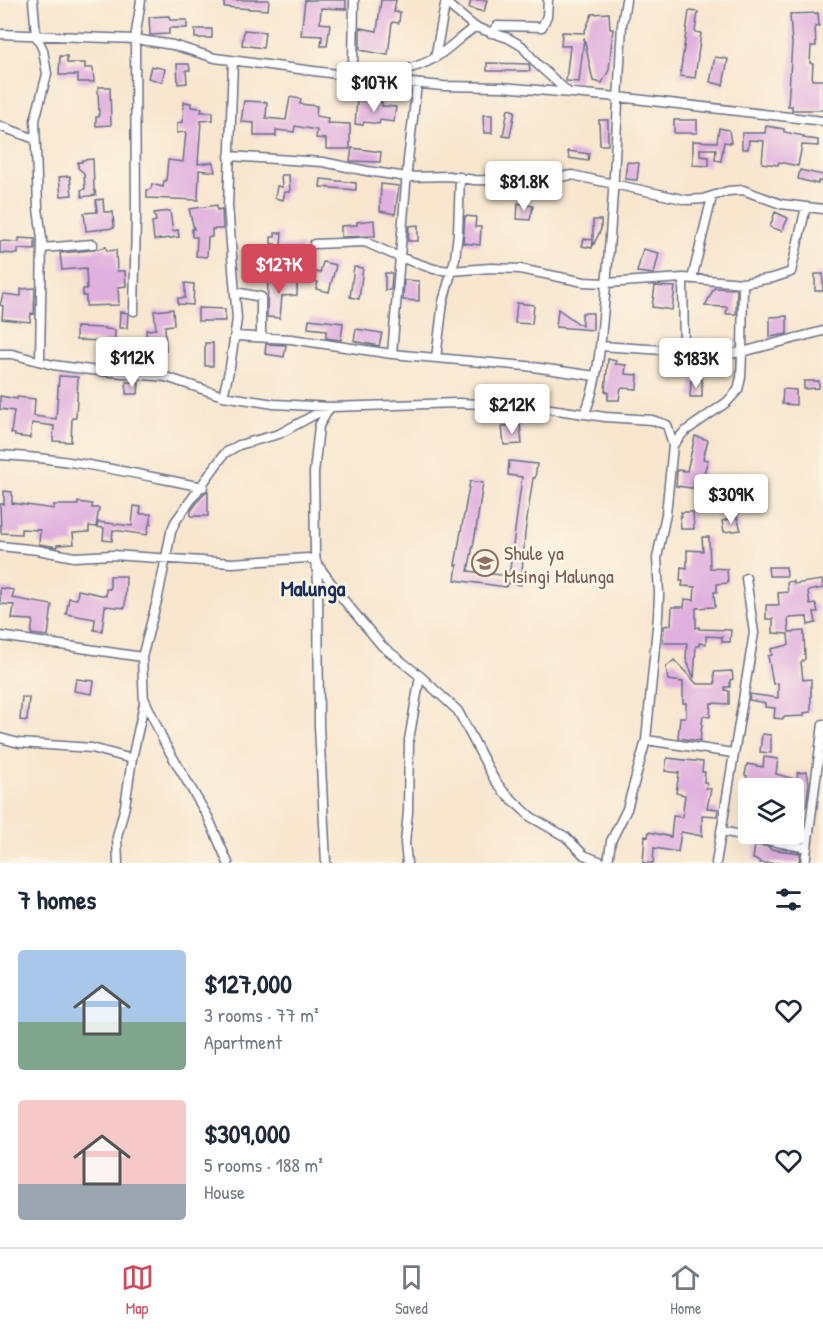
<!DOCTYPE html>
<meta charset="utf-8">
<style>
body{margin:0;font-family:"Patrick Hand",sans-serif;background:#f2f2f3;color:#1f2937;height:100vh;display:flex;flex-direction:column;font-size:22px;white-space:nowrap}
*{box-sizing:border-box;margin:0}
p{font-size:20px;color:#747a83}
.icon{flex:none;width:33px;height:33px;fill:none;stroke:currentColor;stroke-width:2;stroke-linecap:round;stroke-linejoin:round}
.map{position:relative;height:863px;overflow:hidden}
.panel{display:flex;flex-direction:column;background:#fff;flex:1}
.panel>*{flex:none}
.fabs{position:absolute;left:738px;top:778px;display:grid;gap:12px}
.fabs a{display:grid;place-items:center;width:66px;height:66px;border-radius:6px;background:#fff;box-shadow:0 6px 24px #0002;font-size:30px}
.price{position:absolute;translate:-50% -51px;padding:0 14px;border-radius:6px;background:#fff;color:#222;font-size:20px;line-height:39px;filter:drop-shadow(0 2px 3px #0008)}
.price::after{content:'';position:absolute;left:50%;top:36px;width:18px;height:14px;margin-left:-9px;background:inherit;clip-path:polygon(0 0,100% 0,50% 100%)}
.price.current{background:#d1495b;color:#fff}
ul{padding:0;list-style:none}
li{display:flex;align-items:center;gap:18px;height:150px;padding:0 18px}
li span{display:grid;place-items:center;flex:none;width:168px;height:120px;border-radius:6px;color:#555}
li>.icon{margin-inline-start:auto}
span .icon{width:72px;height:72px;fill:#fffc;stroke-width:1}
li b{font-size:26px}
h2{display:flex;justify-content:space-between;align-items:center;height:72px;padding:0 18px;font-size:26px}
.dock{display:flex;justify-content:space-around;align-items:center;height:84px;border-top:2px solid #e0e1e3;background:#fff;font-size:16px;color:#747a83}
.dock a{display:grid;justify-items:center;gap:3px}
.dock .current{color:#d1495b}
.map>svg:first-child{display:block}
.building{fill:#e0b0df}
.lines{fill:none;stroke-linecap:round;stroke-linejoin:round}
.street-casing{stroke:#686f86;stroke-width:11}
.street{stroke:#fff;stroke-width:8}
.labels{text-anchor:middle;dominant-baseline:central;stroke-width:5;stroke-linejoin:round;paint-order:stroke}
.education-label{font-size:20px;fill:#785e54;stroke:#fcf5e5;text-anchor:start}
.quarter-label{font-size:22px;font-weight:bold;fill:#1b2f5e;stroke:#fcf5e5}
</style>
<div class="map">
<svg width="823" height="863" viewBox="0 0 823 863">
<rect width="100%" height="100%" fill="#fcf5e5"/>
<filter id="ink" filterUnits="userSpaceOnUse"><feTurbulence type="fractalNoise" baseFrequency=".0167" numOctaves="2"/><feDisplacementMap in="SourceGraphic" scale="12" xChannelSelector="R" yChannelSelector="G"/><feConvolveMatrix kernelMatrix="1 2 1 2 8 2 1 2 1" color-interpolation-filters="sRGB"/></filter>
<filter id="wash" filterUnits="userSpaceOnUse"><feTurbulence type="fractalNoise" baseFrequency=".008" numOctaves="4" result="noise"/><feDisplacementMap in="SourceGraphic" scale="24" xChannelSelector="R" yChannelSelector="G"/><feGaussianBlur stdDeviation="1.35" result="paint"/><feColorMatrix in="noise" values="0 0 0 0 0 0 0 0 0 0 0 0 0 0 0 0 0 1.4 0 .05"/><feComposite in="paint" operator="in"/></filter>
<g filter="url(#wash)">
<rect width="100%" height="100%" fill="#f8e6cf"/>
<g id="blocks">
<path class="building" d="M225,0H269L268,10L224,7Z
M305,0H346V9L321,8L320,23L330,24L327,46H321L322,36L301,35Z
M381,0H396L394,12H400L399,23L392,22L388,55L360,50V28L377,31Z
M471,0H487L484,12L469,8Z
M689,11L698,12L695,32L701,33L695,78L680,76Z
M609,13L610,29H613L609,70L602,83L593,81L584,38L579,82L566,81L570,46H561L562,32L584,33L592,14Z
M818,13L819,26H815L816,46H811L810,63L813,64L812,80H823V110H792V106H788L792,44L790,14Z
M169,16L170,20H187V28H169V34L150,35L149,17Z
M195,29H212V38H195Z
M244,30L265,32L263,48L242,45Z
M60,56H67V63H85V68H93L94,82H78V75H59Z
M715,57L728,59L723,85L710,82Z
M487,63L529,64L530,71H487Z
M177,64H189L190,70H186L187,83L178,84Z
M151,66L165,69L162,82L148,78Z
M98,87H110L111,125L96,126V117H99Z
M290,97L301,99L300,104L317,106L316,116L328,118L327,123L350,124V149H326V139L316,138L317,130L295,126L294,132L276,130V136H254V123L241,122L244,101L267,102L266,118L286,120Z
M357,100L382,102V106L396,107L394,122L380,120L379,124L364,122L363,125L355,124Z
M184,102L191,103V107L202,108L201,112H213V120L201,121L198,164L213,162L215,172L199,170L198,200L147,198V190L151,189L152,184L163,187L164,181H166L168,160L183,162L186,132L177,133V123L183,122Z
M508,109L515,111L510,137L503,136Z
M483,115H492V133H484Z
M599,120H608V145H600Z
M674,120H697V133H674Z
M766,126L784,129V132L804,136L803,138L818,140V146L802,145L798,166L779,162L778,165L762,163L764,141L749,140L748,149H742V133H765Z
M719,128L729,130L731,143L724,142L721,161L715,160L716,149H700V156L709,157V166L693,165V141L717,142Z
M352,148L381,152L380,162L350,161Z
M568,151L589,154L588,161L569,158Z
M93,159L94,188L96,195L82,197L81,190L85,189L84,173L78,168V162H82V160Z
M627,162L639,163L637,180L625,179Z
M800,170L823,175V182L818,181V184L798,179Z
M281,175H289L290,192H285L283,200L275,198L277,186L282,187Z
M70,176L72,195L61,196L59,177Z
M321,179L356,183V190L320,187Z
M381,184L399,186L395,214L380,211Z
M103,199L104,212H113L114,228L86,231L84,213L97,212L96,200Z
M518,203L533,206L530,220L517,219Z
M217,205V210L222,209L223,229H212V237H208L207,257L196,256L197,237H192V229H194L189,209Z
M170,211L173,231L178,230L179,237L154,240L152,222L156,221L154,213Z
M775,212L788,218L782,231L770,227Z
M465,216L476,217L475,227H481L480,245L463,243Z
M374,220L375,236L341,237V226L357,225V222Z
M593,220H601V229L593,246V241L592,248L582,246L584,239L593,240Z
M418,225V241H408L409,226Z
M275,233H282L281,246L302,245V261L274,260L275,244H271V237H275Z
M19,238L35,239V250L18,249V254L0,253V241L19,242Z
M106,247L107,251L116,250L117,271H125L126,286L118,287L119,305L86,306V296H83V289H87L86,268L62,270L60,253L93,250Z
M643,249L659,253L654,274L637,272Z
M323,262L336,265L329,292L316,289L318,282L307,280L309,271L320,273Z
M354,267L363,268L359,299L350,297Z
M385,273H392L391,290H385Z
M815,274H823V291H815Z
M268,279L297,281V295L282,296L280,318L267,317Z
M404,280L419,281V301L403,300Z
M185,283L194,284L193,305L178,304V298H185Z
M655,286L675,287L672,310L652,307Z
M35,288L34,314L31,313L30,322L2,319L3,306L0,305L3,294L21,296V289Z
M714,288L737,289L736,314H726L727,307L705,306Z
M517,303L534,305L532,324L515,323Z
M198,308L225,309V321H198Z
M173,309L174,325L165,326L166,351L147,352L146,330L156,329L154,311Z
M558,309L582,326V313H593V330L556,327Z
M120,312L128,313L127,328H119Z
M787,316V334L770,337V317Z
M309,319L343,323L341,340L326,338V330L308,328Z
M76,327L106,328V329L115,330L114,357H105L106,341L76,340Z
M356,329L382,333L379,346L354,341Z
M205,343H213V366H205Z
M266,344L286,345L284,357L265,354Z
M608,359L616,361L615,364L626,365L625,374L638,375L637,389L621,388L619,400H608V392L605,391Z
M59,376L78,377L76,418H72L71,442L53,441L54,426L32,423L30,438L15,436V434L11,433L14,411L0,409V396L17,399V397L35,399L34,416L56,419Z
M702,379V397H690L691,381Z
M804,381H819V388L804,389Z
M126,382H139L138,394H126Z
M783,389L796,390V405L782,404Z
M520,425L522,444L504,445L502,426Z
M695,436L708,440L703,459L708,460L699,489L676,486L677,470L687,471Z
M509,461L537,464L535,478H533L525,533L521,585L507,583L506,587L455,580L457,565H455L470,481L483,483L475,536L468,571L509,576L522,477L508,475Z
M4,491L12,492V503L54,509V505H78V502L92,504V508H99L96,527L89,526V532L73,533L74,544L57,545V547L39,544L40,530L21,529V534L1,533L0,504H4Z
M208,491V516H191V511L204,493Z
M732,495L733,509H723V496Z
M134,506L141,507L140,514H151V524H149L147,535L113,530L112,541L103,540L104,528L97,527L98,522L132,526Z
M681,512H693L694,529H681L680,516H682Z
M737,517L741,530L724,532L722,521Z
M702,537H709L710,568L727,569L728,583L717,584V592H714L715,607L696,608V628L699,627V629L731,630L730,642H722V637L706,636V644L699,643V646H696L694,678L686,659L687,643H663L664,626L671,625L672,607H684L685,599L694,600L695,587L682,586L683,581H680L681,567L687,568V550L703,551Z
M768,567H786L787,576H769Z
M110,576H126L125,608L105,606L102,631L94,630L95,619L66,614L69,598L77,599L78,590L106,596V589H110Z
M822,580L823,588L808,591L810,605L816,604L818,612H814L816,623L808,625L807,617L788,618L789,632L804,631L805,659L801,662L803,680L811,679V712L804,713V716L783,717V719L774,718L775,708L765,707V703L749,700L750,694L778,698V683L773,684L768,656L772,655L771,649L789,645L788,634L773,633V619H766V605H779L778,593L788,592L787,582L793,581L794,584Z
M0,588L14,590L12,598L52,605L48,636L31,634L33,620L12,619L14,605L0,604Z
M674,660L697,684H715L714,672L732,671L733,679L730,680V687H725V690L729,691V704L711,703L710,717L703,716L700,741L678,738L680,717H686V703H683V682L668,680L666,667Z
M76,679L94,681L92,694L74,691Z
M22,697L29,698L27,721L20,720Z
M762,734L771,735V753L760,752Z
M764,757L778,759L776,774L798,780L797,773L807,772L809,782L806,806L796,805L798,787L779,782L778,789H744L747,776L745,775L747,764L763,767Z
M667,758L703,762L702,772H705L704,782L707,783L706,788L711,789L707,808L718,809L717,816L702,815V836L681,832L678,852L654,848L653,863H643L645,836L648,837L649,832L671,837L673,816L682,817L685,795L676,793L679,773L665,771Z
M755,845L770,847V849L800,853L799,863H760V861L753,859Z"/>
</g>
</g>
<g filter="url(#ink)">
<use href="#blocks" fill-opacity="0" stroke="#686f86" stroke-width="1.5"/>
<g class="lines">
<defs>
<path id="street" d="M33,0L36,35L43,50L47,74L35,120L38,208L42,239L40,361
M354,0L353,64L354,77C381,74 409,72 433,59C448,50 461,36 475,27
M446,3L475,27L508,38L522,46L537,64L569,93
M491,33L497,26L542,27L547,16L548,0
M0,34L135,39L173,45L215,58L390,81L443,86L502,87L618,97L823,121
M435,58L446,0
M0,126L35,139
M229,156L323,162L367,171L407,177L449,176L474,180L535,181L572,175L687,200L703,199L728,191L743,190L781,204L823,209
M314,244L365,242L399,257L434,269L451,271L491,268L520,269L584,282L606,283L683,278L743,283L773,278L791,272L806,207
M42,248L93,244
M683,278L684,350
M692,279L712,197
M235,292L261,297V336
M134,311L136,218L135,39L141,0
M235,336L291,339L392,354L526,366L595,376
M600,346L728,354L742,352L823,331
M0,354H12L53,365L90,370L166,377L223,396L274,404L331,407L458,403L530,406L605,417L652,420L667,425L673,445
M392,354L408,160L417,84
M436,358L443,302L455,259L458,232L460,177
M223,396L230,367L237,319L228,206L233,61
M585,413C600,377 601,334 605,296C614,205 617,115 622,25L626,0
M0,455C68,458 136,474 203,487
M0,546L38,550L74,557L113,555L232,563L308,558L316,562L342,598L382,646L420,676L458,711L494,779L503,791L531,817L566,837L584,855L604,863
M0,636L142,657
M144,698L165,744L208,817L228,863
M0,738L19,743L92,748L132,759
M646,740L733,753
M721,831L807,848
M118,863L117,837L125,806L132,759L144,704L142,657L158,597L171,532L175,522L225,453L239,445L279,434L327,408
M326,863L319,726L318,582L315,553L314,473L319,426L330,407
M407,863L405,843L408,812L409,740L420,676
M608,863L611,841L627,809L646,740L658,617L659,594L657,558L666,514L673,445L684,432L727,402L738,390L741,377L742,352L743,283
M716,863L754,633L746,578
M805,863L823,724"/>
</defs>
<use href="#street" class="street-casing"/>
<use href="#street" class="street"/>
</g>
</g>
<defs>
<symbol id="school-ring" viewBox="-11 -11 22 22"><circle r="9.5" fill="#fcf5e5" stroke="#8d6e63" stroke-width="1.5"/><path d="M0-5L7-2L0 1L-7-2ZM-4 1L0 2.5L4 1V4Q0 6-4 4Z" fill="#8d6e63"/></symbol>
</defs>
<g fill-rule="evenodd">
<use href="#school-ring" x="470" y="548" width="30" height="30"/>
</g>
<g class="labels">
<g class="education-label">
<text x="504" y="552">Shule ya<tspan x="504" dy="23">Msingi Malunga</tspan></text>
</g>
<g class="quarter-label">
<text x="313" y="588">Malunga</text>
</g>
</g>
</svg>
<div class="fabs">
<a><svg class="icon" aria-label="layers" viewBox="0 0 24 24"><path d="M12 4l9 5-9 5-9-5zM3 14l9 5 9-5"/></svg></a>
</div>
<b class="price" style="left:374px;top:113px">$107K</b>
<b class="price" style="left:524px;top:212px">$81.8K</b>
<b class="price current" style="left:279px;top:295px">$127K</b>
<b class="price" style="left:132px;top:388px">$112K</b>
<b class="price" style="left:696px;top:389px">$183K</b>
<b class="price" style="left:512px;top:435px">$212K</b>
<b class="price" style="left:731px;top:525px">$309K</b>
</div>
<section class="panel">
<h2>7 homes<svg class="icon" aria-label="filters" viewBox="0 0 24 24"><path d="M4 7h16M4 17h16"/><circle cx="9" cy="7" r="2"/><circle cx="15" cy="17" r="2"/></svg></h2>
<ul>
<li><span style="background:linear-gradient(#a9c7e8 60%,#7fa58c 0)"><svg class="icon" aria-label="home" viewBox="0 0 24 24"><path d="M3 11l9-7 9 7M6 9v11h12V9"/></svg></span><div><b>$127,000</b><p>3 rooms · 77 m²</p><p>Apartment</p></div><svg class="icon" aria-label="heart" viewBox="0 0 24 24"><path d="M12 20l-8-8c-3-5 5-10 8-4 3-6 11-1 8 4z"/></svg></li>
<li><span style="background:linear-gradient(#f6c9c9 70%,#9aa5b1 0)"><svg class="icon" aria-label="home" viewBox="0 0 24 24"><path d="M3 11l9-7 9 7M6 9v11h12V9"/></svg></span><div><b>$309,000</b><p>5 rooms · 188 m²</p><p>House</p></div><svg class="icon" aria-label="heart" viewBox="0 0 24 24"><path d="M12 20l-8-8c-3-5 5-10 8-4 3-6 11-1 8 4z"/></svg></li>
</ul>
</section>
<nav class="dock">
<a class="current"><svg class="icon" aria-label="map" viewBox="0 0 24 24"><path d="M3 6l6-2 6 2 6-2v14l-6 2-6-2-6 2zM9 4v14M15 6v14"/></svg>Map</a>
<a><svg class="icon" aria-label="saved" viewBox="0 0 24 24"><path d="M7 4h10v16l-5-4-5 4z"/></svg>Saved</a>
<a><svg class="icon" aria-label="home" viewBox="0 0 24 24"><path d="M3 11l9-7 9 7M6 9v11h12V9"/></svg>Home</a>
</nav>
